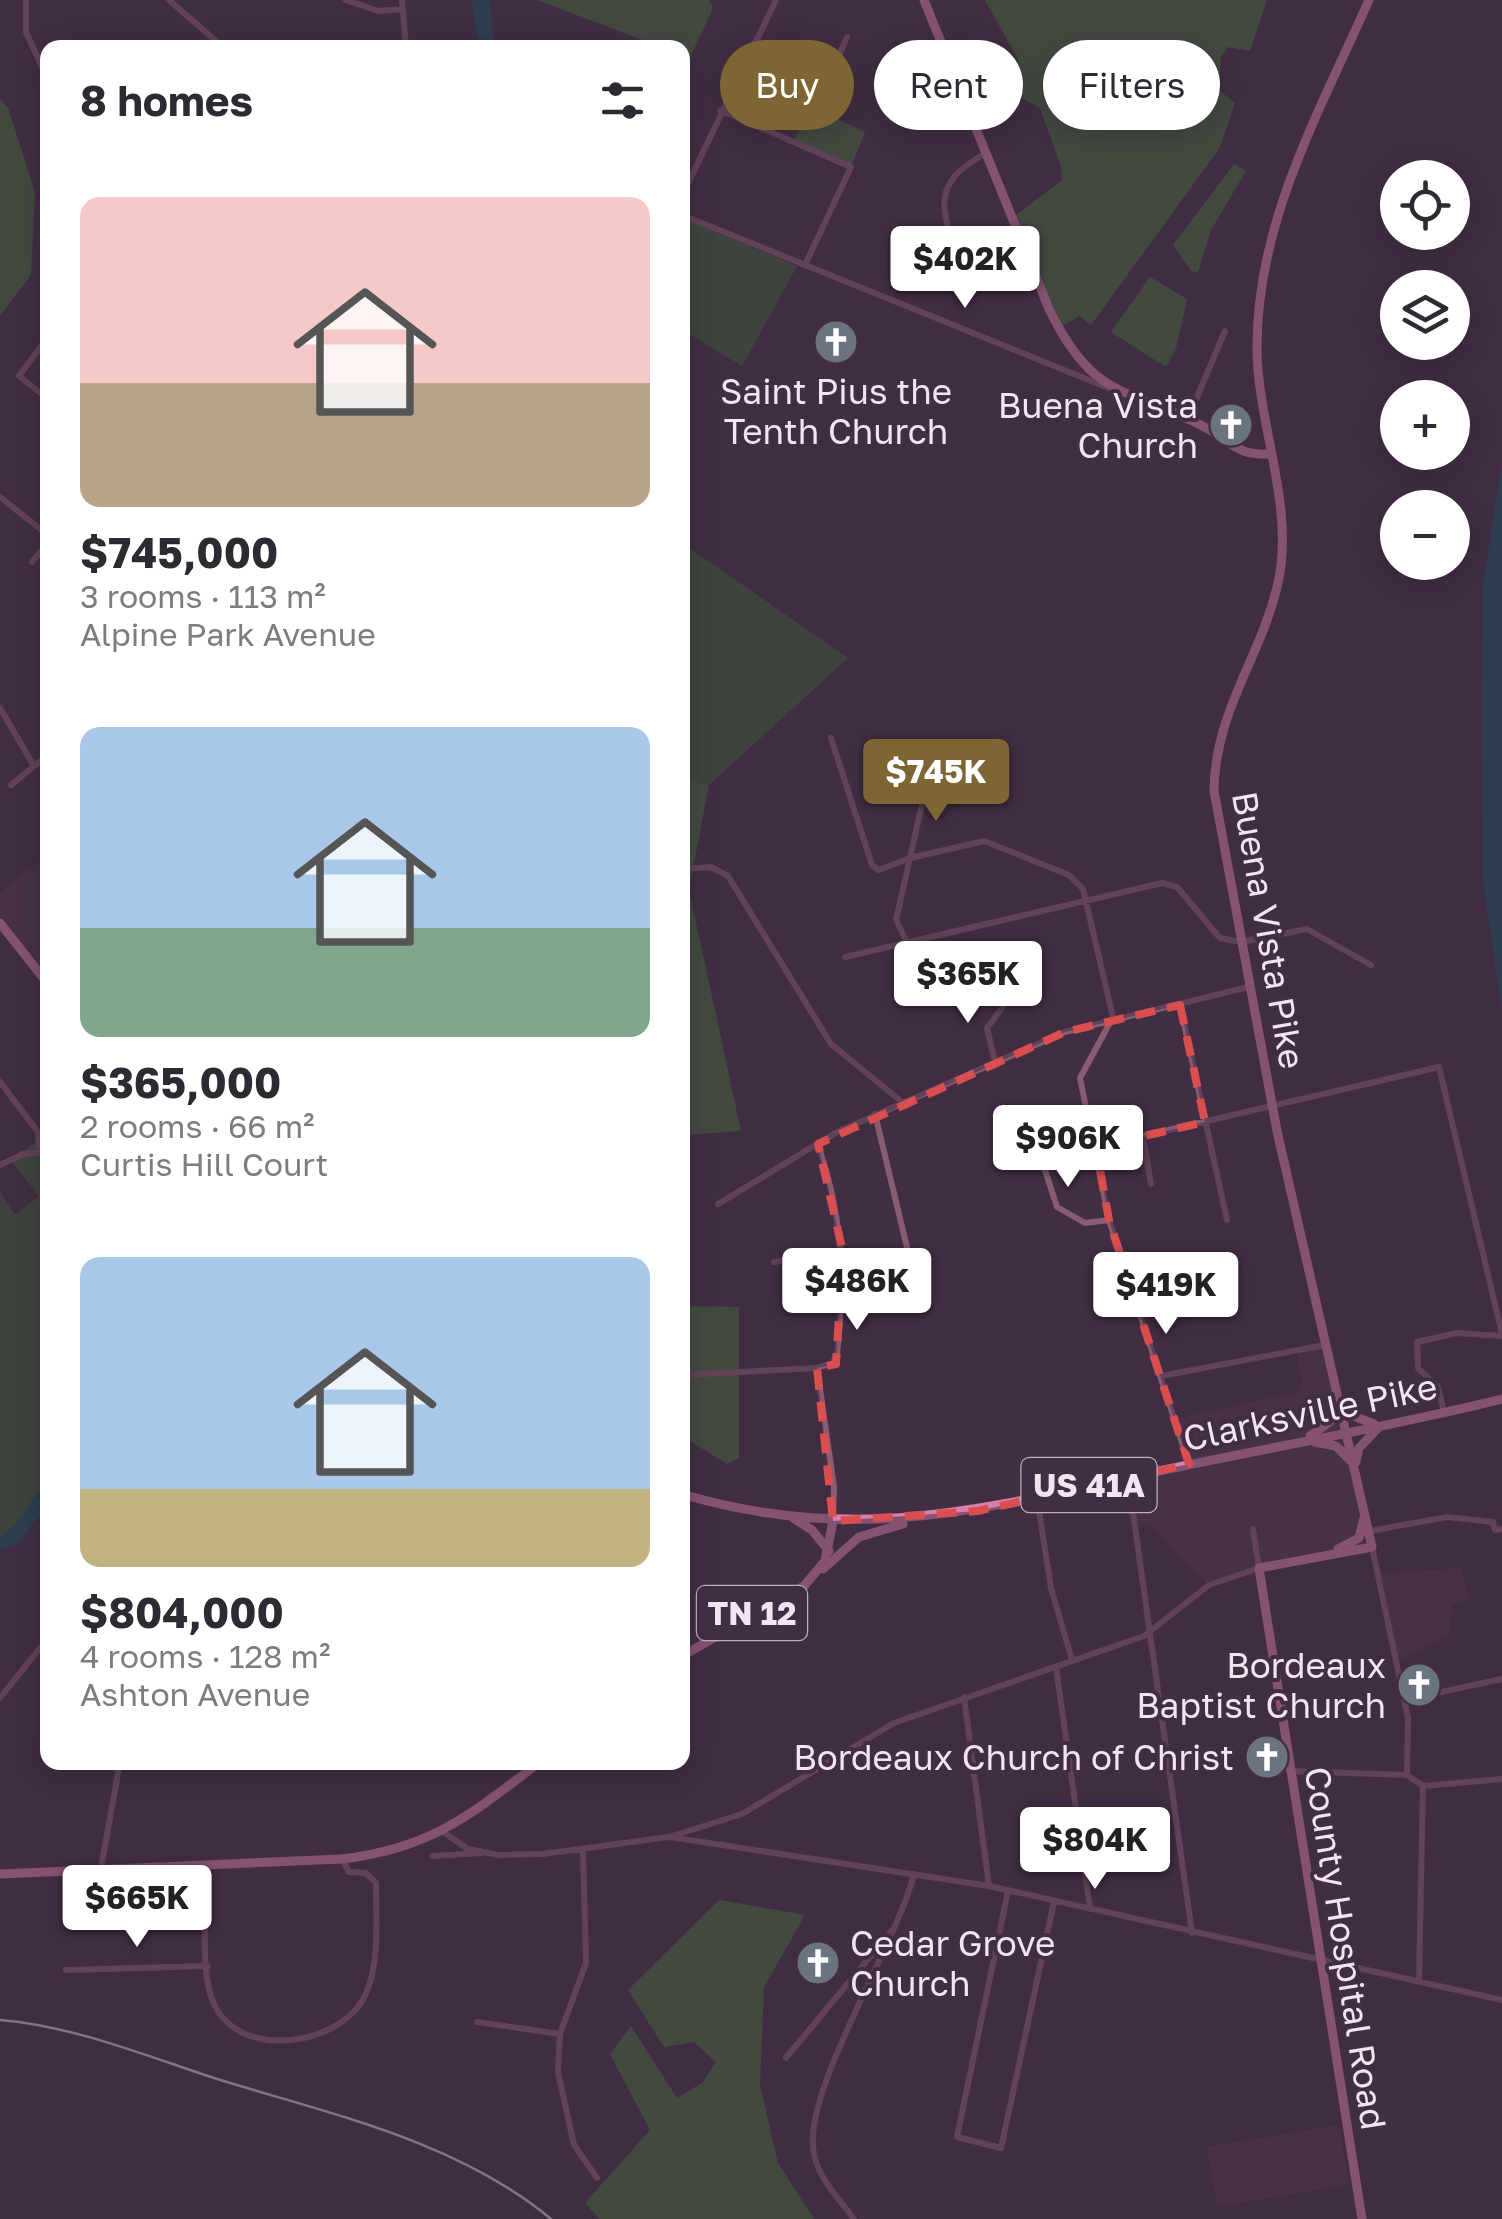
<!DOCTYPE html>
<meta charset="utf-8">
<style>
body{margin:0;font-family:"Golos Text",sans-serif;background:#f7f7f7;color:#2b2b33;height:100vh;display:flex;flex-direction:column;font-size:38px;white-space:nowrap}
*{box-sizing:border-box;margin:0}
p{font-size:32px;color:#7c7c81}
.icon{flex:none;width:55px;height:55px;fill:none;stroke:currentColor;stroke-width:2;stroke-linecap:round;stroke-linejoin:round}
.map{position:relative;flex:1;overflow:hidden}
.details{position:absolute;left:40px;top:40px;width:650px;height:1730px;display:flex;flex-direction:column;background:#fff;border-radius:20px;box-shadow:0 5px 25px #0003}
.details>*{flex:none}
.banner{position:absolute;left:720px;top:40px;width:630px;height:90px;display:flex;gap:20px}
.tools{position:absolute;left:1380px;top:160px;display:grid;gap:20px}
.tools a{display:grid;place-items:center;width:90px;height:90px;border-radius:50%;background:#fff;box-shadow:0 5px 25px #0003;font-size:50px}
.price{position:absolute;translate:-50% -85px;padding:0 22px;border-radius:10px;background:#fff;color:#222;font-size:32px;line-height:65px;filter:drop-shadow(0 2px 5px #0008)}
.price::after{content:'';position:absolute;left:50%;top:60px;width:30px;height:22px;margin-left:-15px;background:inherit;clip-path:polygon(0 0,100% 0,50% 100%)}
.price.active{background:#7d6633;color:#fff}
ul{padding:0;list-style:none}
li{display:grid;align-content:center;gap:20px;height:530px;padding:0 40px}
li span{display:grid;place-items:center;height:310px;border-radius:20px;color:#555}
li>.icon{margin-inline-start:auto}
span .icon{width:180px;height:180px;fill:#fffc;stroke-width:1}
li b{font-size:42px}
h2{display:flex;justify-content:space-between;align-items:center;height:120px;padding:0 40px;font-size:42px}
.chip{padding:0 35px;border-radius:45px;background:#fff;box-shadow:0 5px 25px #0003;font-size:35px;line-height:90px}
.chip.active{background:#7d6633;color:#fff}
.map>svg:first-child{display:block}
.built{fill:#4c354f}
.green{fill:#3a6135}
.forest{fill:#436d3d}
.water{fill:#145267}
.lines{fill:none;stroke-linecap:round;stroke-linejoin:round}
.minor{stroke:#895c72;stroke-width:6}
.major{stroke:#da7fac;stroke-width:9}
.rail{stroke:#d4c7d5;stroke-width:2.5}
.marked{fill:none;stroke:#db4e50;stroke-width:8;stroke-dasharray:20 12;stroke-linejoin:round}
.labels{text-anchor:middle;dominant-baseline:central;stroke-width:8;stroke-linejoin:round;paint-order:stroke}
.shield{fill:#412e43;stroke:#bcaebe;stroke-width:2.5}
.shield-label{font-size:32px;font-weight:bold;fill:#f1e5f2}
.poi-label{font-size:35px;fill:#f1e5f2;stroke:#412e43;text-anchor:end}
.street-label{font-size:35px;fill:#f1e5f2;stroke:#412e43}
</style>
<div class="map">
<svg width="1502" height="2219" viewBox="0 0 1502 2219">
<rect width="100%" height="100%" fill="#412e43"/>
<path class="built" d="M47,854V984L0,923V892Z
M1327,1344L1372,1547L1251,1570L1209,1585L1150,1525L1135,1527L1128,1477L1189,1464L1174,1419L1298,1392L1302,1380L1296,1351Z
M1461,1568L1470,1599L1453,1603L1448,1637L1398,1660L1379,1574Z
M1339,2125L1349,2184L1217,2207L1207,2147Z"/>
<path class="green" d="M682,218L797,266L742,366L683,330Z
M682,543L848,658L709,785L683,778Z
M47,1133V1492L0,1541V1192L15,1215L39,1196L11,1161Z"/>
<path class="forest" d="M537,0H709L713,8L690,58L683,56L682,48L661,47Z
M985,0H1267L1250,51L1228,47L1221,57L1219,90L1235,103L1219,149L1091,325L1080,316L1058,328L1012,218L1062,180L1061,166L1040,108L1022,98L1015,85L973,109L981,87L1019,61Z
M737,77L781,96L766,129L720,110Z
M0,99L8,108L35,192L31,275L0,316Z
M811,107L865,132L851,167L794,141Z
M1234,164L1246,171L1211,230L1198,272L1191,271L1173,245Z
M1150,277L1187,299L1176,349L1166,367L1111,332Z
M683,778L709,785L689,890L741,1131L683,1135Z
M682,1306L739,1307V1458L727,1464L683,1437Z
M719,1900L805,1915L764,1987L760,2085L778,2163L814,2219H600L585,2203L650,2130L610,2054L631,2026L677,2098L702,2083L716,2062L694,2042L664,2047L628,1990Z"/>
<path class="water" d="M471,0H490L494,47H480Z
M1502,464V1010L1483,880L1482,712L1483,584Z
M47,1479V1506L18,1543L0,1550V1537L16,1524Z"/>
<g class="lines">
<path class="minor" d="M26,0V32L48,80
M169,0L224,48
M346,0L378,11L403,9
M402,0L406,48
M754,43L821,69L837,60L847,37
M898,109L892,84L896,77L946,54
M720,110L851,167L805,265
M682,196L776,0
M682,215L1111,389
M955,247C936,199 940,179 986,153
M48,337L19,376L48,399
M1187,421L1225,331
M0,497L48,535
M32,562L48,543
M0,708L34,766
M831,738L872,865L879,870L910,858L984,841L1069,875L1083,889L1113,1017L1080,1078L1109,1220L1189,1464
M11,785L48,755
M682,869L711,867L728,876L831,1044L902,1102
M907,942L896,920L927,782L969,772L996,742
M845,957L1162,883L1177,887L1220,938L1241,942L1307,929L1371,965
M1180,1005L1227,1220
M995,1062L987,1028L1005,1004
M0,1082L38,1132L39,1146L48,1152
M875,1114L910,1260
M1143,1137L1151,1184
M818,1145C843,1215 845,1281 837,1354L832,1363L817,1368L834,1487L833,1520
M1096,1147L1439,1067L1502,1334
M1097,1152L1044,1167L1057,1207L1085,1223L1109,1220
M0,1165L23,1154L46,1152
M718,1204L837,1132L1065,1032L1248,987
M774,1262L842,1252
M682,1375L817,1368
M1161,1376L1325,1345
M1444,1412L1438,1387L1418,1368L1417,1342L1457,1333L1502,1336
M1128,1477L1192,1933
M1037,1498L1051,1588L1072,1660
M1493,1523L1495,1530L1502,1529
M1370,1531L1447,1517L1493,1522
M1372,1547L1408,1718L1407,1775
M1056,1667L1090,1909
M964,1697L989,1886
M0,1698L48,1638
M1404,1700L1502,1679
M1289,1771L1407,1775L1423,1786L1502,1779
M443,1832L468,1849L499,1855L543,1854L669,1837L742,1814L894,1723L1144,1636L1209,1585L1259,1568L1253,1529
M670,1837L989,1886L1502,2000
M583,1850L586,1963L560,2034L558,2072L574,2145L597,2178
M433,1856L481,1853
M206,1865C207,1902 199,1973 214,2004C240,2062 346,2046 367,1991C380,1960 376,1915 376,1883L366,1873L349,1872L342,1859
M101,1868L120,1762
M1008,1891L957,2137L1001,2148L1054,1902
M66,1970L208,1966
M1419,1981L1423,1786
M477,2022L560,2034
M786,2058L894,1928
M854,2219C839,2199 819,2179 814,2154C801,2092 896,1947 914,1874"/>
<path class="major" d="M924,0L1049,309C1096,406 1131,385 1210,430C1237,446 1237,455 1272,454
M0,923L48,984
M1341,1404L1354,1416L1374,1424
M1310,1436L1332,1420L1338,1399
M1315,1442L1336,1446L1352,1462
M1356,1462L1359,1448L1379,1427
M682,1494C866,1549 1003,1503 1183,1466C1289,1444 1396,1425 1502,1399
M793,1518L812,1530L829,1551
M1338,1549L1359,1538L1364,1518
M823,1569L859,1537L903,1524
M682,1656L804,1586L825,1561L833,1521
M0,1874L342,1859C432,1848 470,1815 540,1762
M1362,2219L1259,1568L1372,1547L1277,1131L1214,791C1215,710 1261,658 1278,583C1295,507 1258,426 1257,350C1256,223 1319,113 1369,0"/>
<path class="rail" d="M0,2020C73,2026 144,2055 214,2078C329,2114 456,2140 551,2219"/>
</g>
<path d="M0 0H1502V2219H0ZM1180,1005L1205,1122L1096,1147L1109,1220L1189,1464L978,1511L833,1521L817,1368L836,1364L843,1252L818,1144L1065,1032Z" fill="#412e43" fill-opacity=".55" fill-rule="evenodd"/>
<path class="marked" d="M1180,1005L1205,1122L1096,1147L1109,1220L1189,1464L978,1511L833,1521L817,1368L836,1364L843,1252L818,1144L1065,1032Z"/>
<defs>
<symbol id="church-disc" viewBox="-11 -11 22 22"><circle r="9.5" fill="#6b7280" stroke="#412e43"/><path d="M-1.2-6h2.4v3.5h3.3v2.4h-3.3V6h-2.4V-.1h-3.3v-2.4h3.3Z" fill="#fff"/></symbol>
</defs>
<g fill-rule="evenodd">
<use href="#church-disc" x="811" y="317" width="50" height="50"/>
<use href="#church-disc" x="1206" y="400" width="50" height="50"/>
<use href="#church-disc" x="1394" y="1660" width="50" height="50"/>
<use href="#church-disc" x="1242" y="1732" width="50" height="50"/>
<use href="#church-disc" x="793" y="1938" width="50" height="50"/>
</g>
<g class="labels">
<g class="shield">
<rect x="1021.5" y="1458" width="135" height="54" rx="8"/>
<rect x="697" y="1586" width="110" height="54" rx="8"/>
</g>
<g class="shield-label">
<text x="1089" y="1485">US 41A</text>
<text x="752" y="1613">TN 12</text>
</g>
<g class="poi-label">
<text x="836" y="391" text-anchor="middle">Saint Pius the<tspan x="836" dy="40">Tenth Church</tspan></text>
<text x="1198" y="405">Buena Vista<tspan x="1198" dy="40">Church</tspan></text>
<text x="1386" y="1665">Bordeaux<tspan x="1386" dy="40">Baptist Church</tspan></text>
<text x="1234" y="1757">Bordeaux Church of Christ</text>
<text x="850" y="1943" text-anchor="start">Cedar Grove<tspan x="850" dy="40">Church</tspan></text>
</g>
<g class="street-label">
<text transform="translate(1269 930) rotate(80)">Buena Vista Pike</text>
<text transform="translate(1310 1412) rotate(-12)">Clarksville Pike</text>
<text transform="translate(1346 1948) rotate(81)">County Hospital Road</text>
</g>
</g>
</svg>
<div class="tools">
<a><svg class="icon" aria-label="locate" viewBox="0 0 24 24"><circle cx="12" cy="12" r="6"/><path d="M12 2v4M12 18v4M2 12h4M18 12h4"/></svg></a>
<a><svg class="icon" aria-label="layers" viewBox="0 0 24 24"><path d="M12 4l9 5-9 5-9-5zM3 14l9 5 9-5"/></svg></a>
<a>+</a>
<a>−</a>
</div>
<b class="price" style="left:965px;top:311px">$402K</b>
<b class="price active" style="left:936px;top:824px">$745K</b>
<b class="price" style="left:968px;top:1026px">$365K</b>
<b class="price" style="left:1068px;top:1190px">$906K</b>
<b class="price" style="left:857px;top:1333px">$486K</b>
<b class="price" style="left:1166px;top:1337px">$419K</b>
<b class="price" style="left:1095px;top:1892px">$804K</b>
<b class="price" style="left:137px;top:1950px">$665K</b>
<div class="banner">
<a class="chip active">Buy</a>
<a class="chip">Rent</a>
<a class="chip">Filters</a>
</div>
<section class="details">
<h2>8 homes<svg class="icon" aria-label="filters" viewBox="0 0 24 24"><path d="M4 7h16M4 17h16"/><circle cx="9" cy="7" r="2"/><circle cx="15" cy="17" r="2"/></svg></h2>
<ul>
<li><span style="background:linear-gradient(#f6c9c9 60%,#b9a48a 0)"><svg class="icon" aria-label="home" viewBox="0 0 24 24"><path d="M3 11l9-7 9 7M6 9v11h12V9"/></svg></span><div><b>$745,000</b><p>3 rooms · 113 m²</p><p>Alpine Park Avenue</p></div></li>
<li><span style="background:linear-gradient(#a9c7e8 65%,#7fa58c 0)"><svg class="icon" aria-label="home" viewBox="0 0 24 24"><path d="M3 11l9-7 9 7M6 9v11h12V9"/></svg></span><div><b>$365,000</b><p>2 rooms · 66 m²</p><p>Curtis Hill Court</p></div></li>
<li><span style="background:linear-gradient(#a9c7e8 75%,#c2b280 0)"><svg class="icon" aria-label="home" viewBox="0 0 24 24"><path d="M3 11l9-7 9 7M6 9v11h12V9"/></svg></span><div><b>$804,000</b><p>4 rooms · 128 m²</p><p>Ashton Avenue</p></div></li>
</ul>
</section>
</div>
